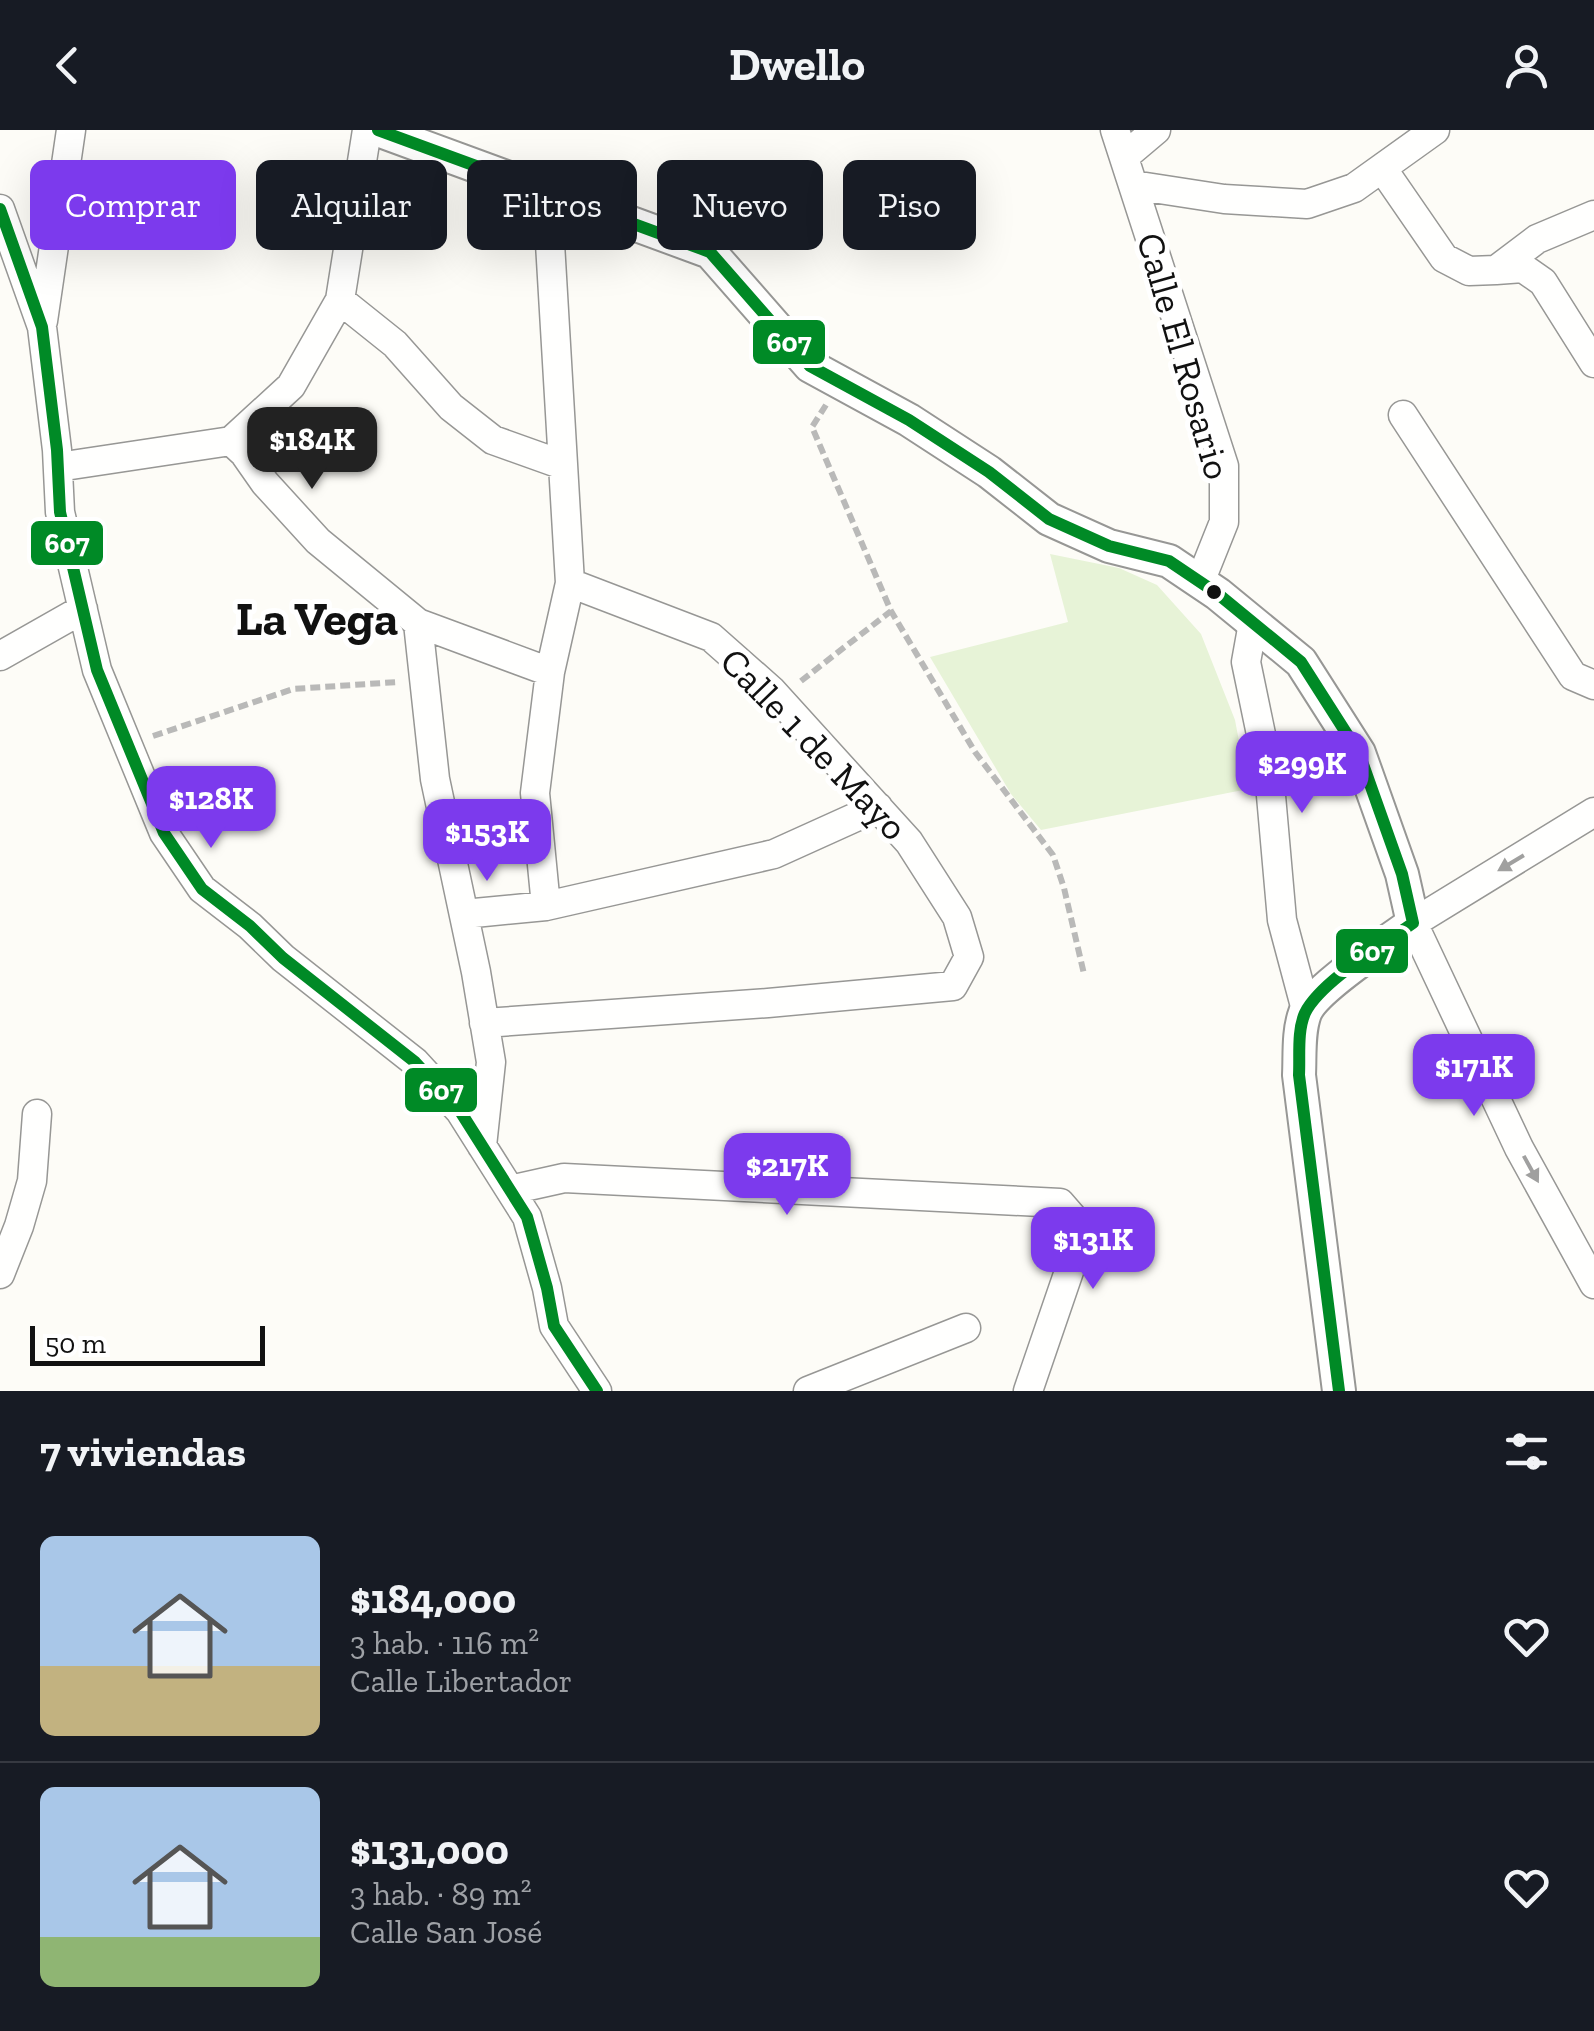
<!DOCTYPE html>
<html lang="es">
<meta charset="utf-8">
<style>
body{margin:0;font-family:"Zilla Slab",serif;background:#242831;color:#f1f3f6;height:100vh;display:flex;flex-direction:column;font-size:38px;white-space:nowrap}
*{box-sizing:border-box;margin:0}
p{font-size:32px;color:#9ea1a6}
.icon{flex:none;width:55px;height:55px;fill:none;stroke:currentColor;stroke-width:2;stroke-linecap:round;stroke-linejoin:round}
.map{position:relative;height:1261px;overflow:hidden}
.panel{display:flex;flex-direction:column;background:#171b24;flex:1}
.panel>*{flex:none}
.banner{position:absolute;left:30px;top:30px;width:1000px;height:90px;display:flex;gap:20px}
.scale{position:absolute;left:30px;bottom:25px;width:235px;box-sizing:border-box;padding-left:10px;border:5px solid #111;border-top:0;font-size:28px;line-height:35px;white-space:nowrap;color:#111;-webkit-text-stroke:8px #fff;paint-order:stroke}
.price{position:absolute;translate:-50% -85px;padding:0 22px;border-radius:20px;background:#7c3aed;color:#fff;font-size:32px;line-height:65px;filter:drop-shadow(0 2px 5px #0008)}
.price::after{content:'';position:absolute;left:50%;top:60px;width:30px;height:22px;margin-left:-15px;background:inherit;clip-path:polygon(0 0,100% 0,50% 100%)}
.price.on{background:#222;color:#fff}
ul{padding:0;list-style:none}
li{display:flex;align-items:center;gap:30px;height:250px;padding:0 40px}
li+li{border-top:2px solid #363941}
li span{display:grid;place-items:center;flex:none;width:280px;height:200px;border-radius:15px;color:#555}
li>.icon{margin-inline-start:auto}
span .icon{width:120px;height:120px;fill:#fffc;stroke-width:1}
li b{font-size:42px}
h2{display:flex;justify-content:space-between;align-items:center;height:120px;padding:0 40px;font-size:42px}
.chip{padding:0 35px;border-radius:15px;background:#171b24;box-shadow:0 10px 40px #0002;font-size:35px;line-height:90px}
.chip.on{background:#7c3aed;color:#fff}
header{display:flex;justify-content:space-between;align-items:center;height:130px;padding:0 40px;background:#171b24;font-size:45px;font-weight:800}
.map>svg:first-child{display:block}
.green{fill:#e7f3d7}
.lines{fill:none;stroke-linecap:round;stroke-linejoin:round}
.minor-casing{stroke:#979795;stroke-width:31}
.tertiary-casing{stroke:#979795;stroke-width:36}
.path{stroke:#b9b9b8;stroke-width:6;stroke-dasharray:10 5;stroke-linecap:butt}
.minor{stroke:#fffffe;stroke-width:28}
.tertiary{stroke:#fffffe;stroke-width:32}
.bus-1-casing{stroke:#fff;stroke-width:20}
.bus-1{stroke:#008a26;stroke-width:12}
.oneway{fill:#a0a09f}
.bus-dot{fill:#111;stroke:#fff;stroke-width:4}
.labels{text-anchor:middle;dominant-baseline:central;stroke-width:10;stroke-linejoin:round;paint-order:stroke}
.street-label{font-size:38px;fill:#111;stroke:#fff}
.district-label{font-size:48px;font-weight:bold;fill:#111;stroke:#fff}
.line-badge{stroke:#fff;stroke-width:4}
.badge-label{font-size:28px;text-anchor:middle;font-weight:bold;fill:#fff}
</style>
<header><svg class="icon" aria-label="back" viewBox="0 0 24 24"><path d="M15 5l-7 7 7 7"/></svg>Dwello<svg class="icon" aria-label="person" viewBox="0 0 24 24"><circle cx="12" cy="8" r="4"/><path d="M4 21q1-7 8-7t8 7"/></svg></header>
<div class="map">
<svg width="1594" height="1261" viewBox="0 0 1594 1261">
<rect width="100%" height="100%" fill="#fdfcf7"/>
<path class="green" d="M1050,424L1119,438L1157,455L1201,504L1235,590L1248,659L1041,700L1011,664L930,527L1068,492Z"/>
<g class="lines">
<defs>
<path id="minor" d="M1115,0L1224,336V392L1200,452
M1124,27L1156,0
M1382,38L1444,128L1469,141L1496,140L1537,109L1594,85
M1133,55L1224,69L1307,74L1354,58L1435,0
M0,79L42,197L57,320L60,382L97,540L164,703L202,759L250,796L283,828L415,932L460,981L527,1087L547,1158L554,1196L597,1261
M1496,140L1523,138L1543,152L1594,233
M340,170L395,214L451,277L493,310L563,335
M43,191L71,0
M1403,285L1573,546L1594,555
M231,311L291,256L340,170L367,0
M58,337L231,311L244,323L265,353L318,411L418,493L550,542
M418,493L435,649L476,842L491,932L482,1016
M1253,493L1246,532L1269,643L1282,790L1306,880
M0,526L83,479
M1594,682L1413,793L1519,1018L1594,1154
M546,776L535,663L550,542L570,453L547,62
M464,784L546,776L774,724L878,677
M484,893L768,873L953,856L969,827L957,787L909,712L771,560L711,507L570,453
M510,1060L564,1048L1060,1073L1073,1088L1077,1118L1028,1261
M0,1144L19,1096L32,1051L37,984
M808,1261L966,1198"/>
<path id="tertiary" d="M378,0L710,122L810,236L909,290L989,342L1049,389L1109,416L1169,431L1218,464L1301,532L1359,623L1402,744L1413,793C1388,812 1315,858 1305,883C1298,902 1300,925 1299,945L1339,1261"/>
</defs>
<use href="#minor" class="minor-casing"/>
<use href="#tertiary" class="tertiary-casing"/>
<path class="path" d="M826,275L812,297L891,481L975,622L1053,725L1064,758L1084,844
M801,551L891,481
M153,606L293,559L398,552"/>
<use href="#minor" class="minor"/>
<use href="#tertiary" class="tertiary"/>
<defs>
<path id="bus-1" d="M378,0L710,122L810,236L909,290L989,342L1049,389L1109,416L1169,431L1218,464L1301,532L1359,623L1402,744L1413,793C1384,814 1320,852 1305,883C1297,901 1300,925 1299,945L1339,1261
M0,79L42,197L57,320L60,382L97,540L164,703L202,759L250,796L283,828L415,932L460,981L527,1087L547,1158L554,1196L597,1261"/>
</defs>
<use href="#bus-1" class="bus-1-casing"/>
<use href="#bus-1" class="bus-1"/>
</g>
<defs><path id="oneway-solid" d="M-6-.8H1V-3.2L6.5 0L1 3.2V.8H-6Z" transform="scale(2.5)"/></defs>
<g class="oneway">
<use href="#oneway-solid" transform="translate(1511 733) rotate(149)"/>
<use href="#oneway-solid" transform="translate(1531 1039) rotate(61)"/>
</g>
<circle class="bus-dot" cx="1214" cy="462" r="9"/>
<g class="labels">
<g class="street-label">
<text transform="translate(1184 226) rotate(74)">Calle El Rosario</text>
<text transform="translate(814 614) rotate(46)">Calle 1 de Mayo</text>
</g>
<g class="district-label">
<text x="317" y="488">La Vega</text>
</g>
</g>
<g class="line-badge">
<rect x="751" y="188" width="76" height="48" rx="10" fill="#008a26"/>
<rect x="29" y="389" width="76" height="48" rx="10" fill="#008a26"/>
<rect x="1334" y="797" width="76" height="48" rx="10" fill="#008a26"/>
<rect x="403" y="936" width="76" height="48" rx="10" fill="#008a26"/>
</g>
<g class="badge-label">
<text x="789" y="222">607</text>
<text x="67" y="423">607</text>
<text x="1372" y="831">607</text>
<text x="441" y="970">607</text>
</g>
</svg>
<div class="scale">50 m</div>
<b class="price on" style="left:312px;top:362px">$184K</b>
<b class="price" style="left:1302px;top:686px">$299K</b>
<b class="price" style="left:211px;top:721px">$128K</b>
<b class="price" style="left:487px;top:754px">$153K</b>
<b class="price" style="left:1474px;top:989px">$171K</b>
<b class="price" style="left:787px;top:1088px">$217K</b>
<b class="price" style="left:1093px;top:1162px">$131K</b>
<div class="banner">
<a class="chip on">Comprar</a>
<a class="chip">Alquilar</a>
<a class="chip">Filtros</a>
<a class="chip">Nuevo</a>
<a class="chip">Piso</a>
</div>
</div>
<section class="panel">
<h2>7 viviendas<svg class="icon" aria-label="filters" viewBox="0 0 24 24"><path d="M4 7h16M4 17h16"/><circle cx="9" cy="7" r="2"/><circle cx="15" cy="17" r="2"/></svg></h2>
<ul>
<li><span style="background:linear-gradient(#a9c7e8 65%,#c2b280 0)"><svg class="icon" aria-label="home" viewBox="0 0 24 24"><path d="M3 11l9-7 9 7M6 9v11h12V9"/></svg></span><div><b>$184,000</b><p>3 hab. · 116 m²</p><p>Calle Libertador</p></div><svg class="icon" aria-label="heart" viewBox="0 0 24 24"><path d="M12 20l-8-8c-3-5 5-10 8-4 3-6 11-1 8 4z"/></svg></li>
<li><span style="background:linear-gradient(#a9c7e8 75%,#8fb573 0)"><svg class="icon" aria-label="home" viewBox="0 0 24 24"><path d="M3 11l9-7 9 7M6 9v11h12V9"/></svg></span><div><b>$131,000</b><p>3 hab. · 89 m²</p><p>Calle San José</p></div><svg class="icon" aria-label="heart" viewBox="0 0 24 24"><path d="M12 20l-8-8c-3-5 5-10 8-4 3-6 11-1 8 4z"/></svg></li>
</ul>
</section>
